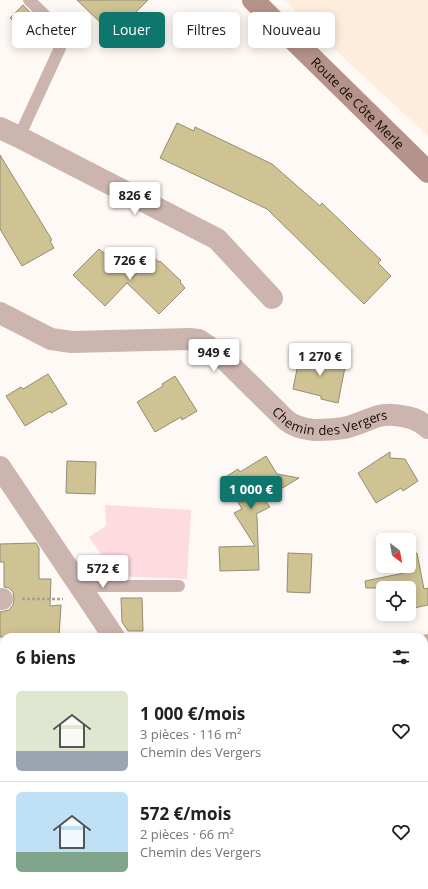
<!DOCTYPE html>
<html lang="fr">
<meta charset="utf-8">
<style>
body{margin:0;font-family:"Open Sans",sans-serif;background:#f2f2f2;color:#202124;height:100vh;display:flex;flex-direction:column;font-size:15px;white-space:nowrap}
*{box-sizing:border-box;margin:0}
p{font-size:13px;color:#757577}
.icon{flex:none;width:22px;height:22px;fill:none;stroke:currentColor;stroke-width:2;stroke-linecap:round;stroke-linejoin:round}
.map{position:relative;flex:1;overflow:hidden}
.details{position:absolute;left:0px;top:633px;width:428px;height:256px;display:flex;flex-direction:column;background:#fff;border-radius:12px 12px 0 0;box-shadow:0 2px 10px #0003}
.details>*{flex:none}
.hud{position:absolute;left:12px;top:12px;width:404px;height:36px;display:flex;gap:8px}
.needle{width:26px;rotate:149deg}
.buttons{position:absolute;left:376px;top:533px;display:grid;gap:8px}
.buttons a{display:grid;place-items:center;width:40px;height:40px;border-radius:6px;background:#fff;box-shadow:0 2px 10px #0003;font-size:20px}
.price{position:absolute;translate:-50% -34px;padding:0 9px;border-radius:4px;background:#fff;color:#222;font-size:13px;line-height:26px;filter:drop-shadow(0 1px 2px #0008)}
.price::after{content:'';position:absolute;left:50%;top:24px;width:12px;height:9px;margin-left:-6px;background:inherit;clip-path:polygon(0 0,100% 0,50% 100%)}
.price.on{background:#0f766e;color:#fff}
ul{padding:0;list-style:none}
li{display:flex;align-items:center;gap:12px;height:100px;padding:0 16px}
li+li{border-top:1px solid #e0e0e0}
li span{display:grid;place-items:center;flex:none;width:112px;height:80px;border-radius:6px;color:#555}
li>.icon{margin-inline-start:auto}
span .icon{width:48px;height:48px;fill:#fffc;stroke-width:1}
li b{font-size:17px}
h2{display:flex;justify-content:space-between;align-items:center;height:48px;padding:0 16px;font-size:17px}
.pill{padding:0 14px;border-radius:6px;background:#fff;box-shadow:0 2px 10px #0003;font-size:14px;line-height:36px}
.pill.on{background:#0f766e;color:#fff}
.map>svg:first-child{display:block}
.built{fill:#feecdc}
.green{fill:#fedae1}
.building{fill:#cfc394;stroke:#938d73}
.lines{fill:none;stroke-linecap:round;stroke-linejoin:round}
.path{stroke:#a6a09b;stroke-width:2.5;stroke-dasharray:3 2;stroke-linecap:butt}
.lane{stroke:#ccb5af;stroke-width:12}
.street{stroke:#ccb5af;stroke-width:22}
.secondary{stroke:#b5938a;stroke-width:22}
.labels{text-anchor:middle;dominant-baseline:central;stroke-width:4;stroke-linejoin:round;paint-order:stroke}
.street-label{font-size:13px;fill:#120a04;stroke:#fef9f5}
</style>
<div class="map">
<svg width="428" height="889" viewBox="0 0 428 889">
<rect width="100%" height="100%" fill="#fef9f5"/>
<path class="built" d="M286,0H428V136L300,17Z"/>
<path class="green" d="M105,505L191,510L187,579L116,576L89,537L106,526Z"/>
<path class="building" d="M77,0H148L122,26L111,15L102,24Z
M23,5L47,30L35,43L10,18Z
M177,123L194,131L195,127L272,164L320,206L322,203L381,260L378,263L391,276L364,304L267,209L160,158Z
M0,155L52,240L50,241L54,248L22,266L0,229Z
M99,249L105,254L106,252L132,278L153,257L159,262L160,261L181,281L180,282L185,288L159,314L127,283L105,306L73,275Z
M313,353L346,362L338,403L321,399V396L293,389L300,354L312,357Z
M48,374L67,404L51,413L50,411L25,426L6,396L21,387L23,389Z
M175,376L197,411L182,420L181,417L155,432L137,402L163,386L162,384Z
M390,452V458L405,459L418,481L403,491L401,488L376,503L358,473Z
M266,456L277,474L299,478L264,499L270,507L256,514L257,517L259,570L220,571L219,547L255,546L234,513L242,509L224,478L238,469L240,472Z
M67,461L96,462L95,494L66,493Z
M36,543L39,548V579H51L50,606L61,605L59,637H0V612L9,610L13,605L14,599L13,592L9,588L4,587V562H0V544Z
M288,553L312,554L310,593L287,592Z
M417,553L424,589L428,588V605L409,609V588H366L365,581L409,572V554Z
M121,598H142L143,631H128L122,622Z"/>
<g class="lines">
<path class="path" d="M22,599H63
M424,877H428
M69,885L70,889
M146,885L147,889
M264,887L283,885"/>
<path class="lane" d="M19,137L60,48C60,26 43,14 29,0
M81,586H179
M0,868L4,875"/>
<g class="street">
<path d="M0,128L19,137L217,239L272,298"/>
<path id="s1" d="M0,313L51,339L72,342L189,339L199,340L219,354L286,420C294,427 304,429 314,430C326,430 336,430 348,427C373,420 378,410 407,417C416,419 422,422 428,428"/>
<path d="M0,467L114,637"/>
<path d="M0,599H2"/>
<path d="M425,753L426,648L428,645"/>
<path d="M0,789H4"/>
<path d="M243,885V889"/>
</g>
<path class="secondary" id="s2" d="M253,0L428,172"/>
</g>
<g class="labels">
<g class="street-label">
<text stroke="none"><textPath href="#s2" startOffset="147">Route de Côte Merle</textPath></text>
<text stroke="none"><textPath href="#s1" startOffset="369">Chemin des Vergers</textPath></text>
</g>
</g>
</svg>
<div class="buttons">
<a><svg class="needle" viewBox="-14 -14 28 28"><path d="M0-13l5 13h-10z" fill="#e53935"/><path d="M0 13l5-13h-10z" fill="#757577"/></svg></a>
<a><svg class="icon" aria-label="locate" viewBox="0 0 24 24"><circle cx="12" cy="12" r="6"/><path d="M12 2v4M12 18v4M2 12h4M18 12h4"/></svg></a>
</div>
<b class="price" style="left:135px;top:216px">826 €</b>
<b class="price" style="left:130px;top:281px">726 €</b>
<b class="price" style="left:214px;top:373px">949 €</b>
<b class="price" style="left:320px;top:377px">1 270 €</b>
<b class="price on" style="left:251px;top:510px">1 000 €</b>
<b class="price" style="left:103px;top:589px">572 €</b>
<div class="hud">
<a class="pill">Acheter</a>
<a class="pill on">Louer</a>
<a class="pill">Filtres</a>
<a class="pill">Nouveau</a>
</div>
<section class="details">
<h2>6 biens<svg class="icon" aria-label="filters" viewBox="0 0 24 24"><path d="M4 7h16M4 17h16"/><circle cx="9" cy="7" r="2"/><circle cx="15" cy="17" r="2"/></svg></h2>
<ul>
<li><span style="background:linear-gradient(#dfe7d0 75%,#9aa5b1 0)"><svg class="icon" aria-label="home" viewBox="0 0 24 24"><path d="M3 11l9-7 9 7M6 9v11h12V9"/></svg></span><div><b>1 000 €/mois</b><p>3 pièces · 116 m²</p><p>Chemin des Vergers</p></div><svg class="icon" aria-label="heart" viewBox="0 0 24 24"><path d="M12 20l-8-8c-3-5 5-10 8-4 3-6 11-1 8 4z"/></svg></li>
<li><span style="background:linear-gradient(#bfe0f5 75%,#7fa58c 0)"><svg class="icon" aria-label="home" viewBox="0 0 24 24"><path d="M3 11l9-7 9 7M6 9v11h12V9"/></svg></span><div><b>572 €/mois</b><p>2 pièces · 66 m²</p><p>Chemin des Vergers</p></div><svg class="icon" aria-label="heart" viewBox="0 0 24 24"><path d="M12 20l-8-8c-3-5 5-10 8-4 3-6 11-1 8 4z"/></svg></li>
</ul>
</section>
</div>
